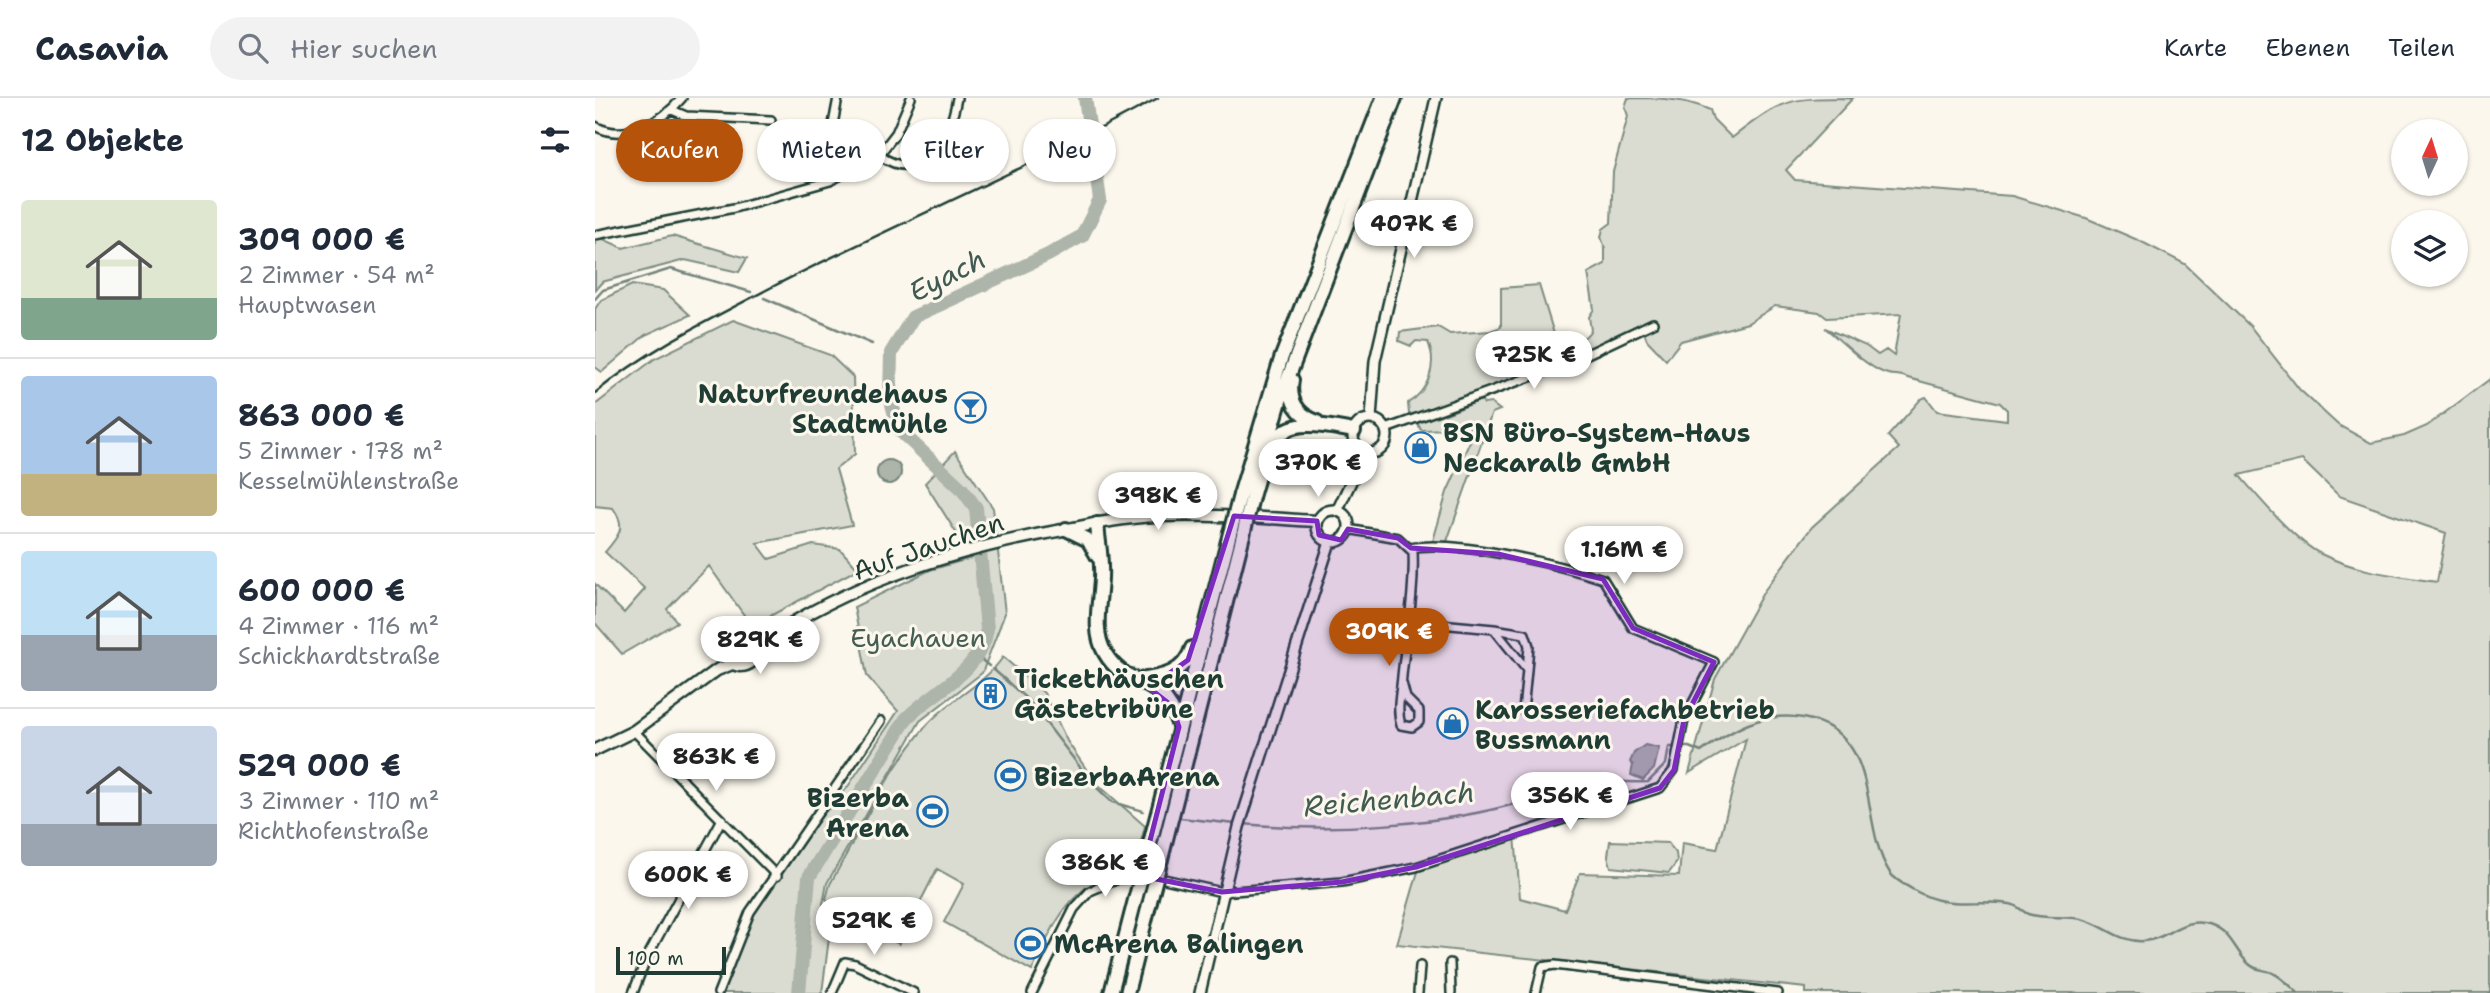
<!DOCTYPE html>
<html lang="de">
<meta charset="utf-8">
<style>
body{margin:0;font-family:"Shantell Sans",sans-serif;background:#f2f2f3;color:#1f2937;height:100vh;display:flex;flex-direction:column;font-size:26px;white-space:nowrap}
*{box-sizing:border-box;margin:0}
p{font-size:23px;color:#747a83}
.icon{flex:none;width:38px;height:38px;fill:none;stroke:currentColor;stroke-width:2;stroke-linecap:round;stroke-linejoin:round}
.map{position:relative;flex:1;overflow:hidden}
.details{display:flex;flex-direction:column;background:#fff;width:595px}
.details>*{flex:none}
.banner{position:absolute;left:21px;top:21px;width:665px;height:63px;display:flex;gap:14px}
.needle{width:46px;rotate:4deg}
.buttons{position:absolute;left:1796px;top:21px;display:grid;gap:14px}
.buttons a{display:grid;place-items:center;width:77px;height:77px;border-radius:50%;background:#fff;box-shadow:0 2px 5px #0004;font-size:35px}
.scale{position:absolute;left:21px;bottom:18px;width:110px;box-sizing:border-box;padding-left:7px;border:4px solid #1f3d34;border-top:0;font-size:19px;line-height:24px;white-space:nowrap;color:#1f3d34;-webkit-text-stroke:5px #fbf7ec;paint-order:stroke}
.price{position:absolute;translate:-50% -60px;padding:0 16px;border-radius:24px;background:#fff;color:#222;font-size:23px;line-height:46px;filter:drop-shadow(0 2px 4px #0008)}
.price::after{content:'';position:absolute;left:50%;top:42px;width:21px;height:16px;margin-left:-10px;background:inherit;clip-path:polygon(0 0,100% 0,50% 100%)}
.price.current{background:#b45309;color:#fff}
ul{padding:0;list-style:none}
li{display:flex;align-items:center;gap:21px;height:175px;padding:0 21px}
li+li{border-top:2px solid #e0e1e3}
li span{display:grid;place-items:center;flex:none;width:196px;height:140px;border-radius:7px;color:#555}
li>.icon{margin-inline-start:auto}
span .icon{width:84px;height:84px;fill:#fffc;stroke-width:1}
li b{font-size:30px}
h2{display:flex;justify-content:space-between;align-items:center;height:84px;padding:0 21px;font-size:30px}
.tag{padding:0 24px;border-radius:32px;background:#fff;box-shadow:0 2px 5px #0004;font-size:24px;line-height:63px}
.tag.current{background:#b45309;color:#fff}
header{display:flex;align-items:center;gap:42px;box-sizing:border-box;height:98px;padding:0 35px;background:#fff;border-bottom:2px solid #e0e1e3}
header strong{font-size:33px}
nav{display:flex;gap:38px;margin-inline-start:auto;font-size:24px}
.search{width:490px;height:63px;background:#f2f2f3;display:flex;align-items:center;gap:18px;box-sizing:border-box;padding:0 24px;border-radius:38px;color:#747a83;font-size:26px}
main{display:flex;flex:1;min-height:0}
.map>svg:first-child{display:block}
.green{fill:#dbdcd1;stroke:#7d8c82;stroke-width:2;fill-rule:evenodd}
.water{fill:#adb4aa;stroke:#74847b;stroke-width:2}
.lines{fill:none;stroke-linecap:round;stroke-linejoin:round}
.stream{stroke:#74847b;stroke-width:2.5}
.river{stroke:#adb4aa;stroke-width:14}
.minor-casing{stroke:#1f3d34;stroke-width:12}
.tertiary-casing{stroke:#1f3d34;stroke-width:14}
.secondary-casing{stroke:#1f3d34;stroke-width:15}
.trunk-casing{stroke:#1f3d34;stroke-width:18}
.minor{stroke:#fbf7ec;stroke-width:7}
.tertiary{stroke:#fbf7ec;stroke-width:9}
.secondary{stroke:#fbf7ec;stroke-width:10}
.trunk{stroke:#fbf7ec;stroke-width:12}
.rail{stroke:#1f3d34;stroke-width:2.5}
.trunk-bridge-casing{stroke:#1f3d34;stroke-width:18;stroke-linecap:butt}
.trunk-bridge{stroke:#fbf7ec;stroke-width:12}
.marked{fill:#7b2cbf;fill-opacity:0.2;stroke:#7b2cbf;stroke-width:5;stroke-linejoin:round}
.labels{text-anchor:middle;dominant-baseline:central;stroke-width:6;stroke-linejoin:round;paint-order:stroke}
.poi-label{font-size:26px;font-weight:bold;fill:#1f3d34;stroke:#fbf7ec;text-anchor:start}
.street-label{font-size:26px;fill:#1f3d34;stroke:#fbf7ec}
.park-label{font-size:26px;fill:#455d53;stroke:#fbf7ec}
.water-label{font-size:28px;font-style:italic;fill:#425b52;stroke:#fbf7ec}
</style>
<header>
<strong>Casavia</strong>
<div class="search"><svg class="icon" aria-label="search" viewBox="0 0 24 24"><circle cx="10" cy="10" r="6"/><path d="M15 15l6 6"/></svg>Hier suchen</div>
<nav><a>Karte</a><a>Ebenen</a><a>Teilen</a></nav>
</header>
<main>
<section class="details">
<h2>12 Objekte<svg class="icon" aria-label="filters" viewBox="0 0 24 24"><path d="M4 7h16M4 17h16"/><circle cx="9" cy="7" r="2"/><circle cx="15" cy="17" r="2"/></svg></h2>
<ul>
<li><span style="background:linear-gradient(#dfe7d0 70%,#7fa58c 0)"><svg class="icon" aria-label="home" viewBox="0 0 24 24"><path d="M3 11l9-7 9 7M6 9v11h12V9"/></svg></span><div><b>309 000 €</b><p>2 Zimmer · 54 m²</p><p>Hauptwasen</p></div></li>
<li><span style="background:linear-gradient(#a9c7e8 70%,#c2b280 0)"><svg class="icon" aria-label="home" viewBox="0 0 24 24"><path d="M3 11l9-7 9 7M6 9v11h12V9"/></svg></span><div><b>863 000 €</b><p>5 Zimmer · 178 m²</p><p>Kesselmühlenstraße</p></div></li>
<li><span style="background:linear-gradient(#bfe0f5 60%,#9aa5b1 0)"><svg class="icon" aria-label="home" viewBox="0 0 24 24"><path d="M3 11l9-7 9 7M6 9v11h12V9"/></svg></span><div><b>600 000 €</b><p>4 Zimmer · 116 m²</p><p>Schickhardtstraße</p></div></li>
<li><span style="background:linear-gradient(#c9d6e8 70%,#9aa5b1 0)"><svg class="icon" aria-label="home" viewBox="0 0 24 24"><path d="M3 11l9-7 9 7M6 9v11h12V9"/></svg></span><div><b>529 000 €</b><p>3 Zimmer · 110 m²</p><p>Richthofenstraße</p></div></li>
</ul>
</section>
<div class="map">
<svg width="1895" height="895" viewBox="0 0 1895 895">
<rect width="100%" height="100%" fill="#fbf7ec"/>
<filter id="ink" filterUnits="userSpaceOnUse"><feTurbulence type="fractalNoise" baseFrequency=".0143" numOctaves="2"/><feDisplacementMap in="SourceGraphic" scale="14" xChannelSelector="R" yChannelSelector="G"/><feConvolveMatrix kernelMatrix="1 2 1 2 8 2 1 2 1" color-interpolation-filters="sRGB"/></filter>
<g filter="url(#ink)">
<path class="green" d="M1033,0C1061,0 1089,0 1115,12L1118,21L1137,40C1188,0 1193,0 1258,0L1191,72L1200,82L1417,98L1491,120L1545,143L1590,166L1655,228L1705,292L1743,327L1776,345L1809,338L1832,328L1895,281V895H1211V890L802,846L824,770L920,737L925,800L970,812L985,775L1084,778L1087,745L1122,751L1151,641L1094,675L1120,581L1169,493L1217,429L1304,350L1293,338L1326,301L1331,299L1342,313L1412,322V312L1405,305L1313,280C1305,276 1301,278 1293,276C1274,272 1246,242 1230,230L1271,248L1283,257L1291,252L1299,258L1306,216L1232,220L1224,214L1180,208L1153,225L1086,243L1071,262L1052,242L1049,234L1016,250L884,299L889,306L896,305L905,312L897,315L851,446L840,448L838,443L852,394L881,330L826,332L822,324L828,320L814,316L813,305C833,293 843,268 833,244L821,243L816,248L804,243L805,234L843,229L855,236L895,233L906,229V190L944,187L963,249C977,245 987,245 996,232L994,219L999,211L993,175L1010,166V150L1006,139L1008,131L1016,125L1018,74L1033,18L1030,9ZM1707,362L1744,398L1851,435L1842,484C1804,478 1762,474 1726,456C1700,443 1664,400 1644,377Z
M77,138L152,160L144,174L90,162L7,184L0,192V142L6,140L28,150Z
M37,187L68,192L95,217L50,237L7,274L0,269V211L6,202Z
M138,222L235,257L258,279L260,356L241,371L257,427L162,445L174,461L218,447L245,451L263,471L164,524H154L114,468L72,511L82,524L27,556L0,525V486L29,515L50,491L10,454C24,438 32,429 18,410L0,408V307L59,261Z
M360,353L398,410L410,515L387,575L325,623L232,785L228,806L235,832L227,895H127L158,815L225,720L252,690L303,613L272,578L259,509L335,472L377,460L330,385Z
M408,559L449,595L472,643L500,684L550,728L539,771C476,782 462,820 437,873L349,824L369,786L342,771L304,846L240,810L231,801L235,786C265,733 292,673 332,627C355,601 388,588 408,559Z
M1015,743L1073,745L1081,755L1082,764L1074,775L1016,769L1013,758Z"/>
<path class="water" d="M282 374a12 12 0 1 1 24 0a12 12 0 1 1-24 0Z
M1050,647L1064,650L1059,671L1048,682L1036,677L1038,667L1035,664L1039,655Z"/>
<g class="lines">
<path class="stream" d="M169,200L277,246
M0,201L8,192L76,171L156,194
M850,316L1006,255
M383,559L394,568
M398,571L435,604L498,686L517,704L548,713
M585,720L641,726
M648,726C731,734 849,728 929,703C942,698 955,690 968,686C995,678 1025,686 1053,684L1071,666L1074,649H1094L1106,654C1138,631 1168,613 1208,620C1290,635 1262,724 1295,775C1299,781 1310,787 1317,791C1354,813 1377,800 1415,806C1422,807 1427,813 1433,816C1448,821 1469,818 1486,821C1509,826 1524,845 1549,843C1572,842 1587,818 1614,826C1637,833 1639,853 1654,866C1661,873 1670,871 1678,875C1687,879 1695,888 1703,895"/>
<path class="river" d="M204,895L214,779L311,621C339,592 386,574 392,531L381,410L367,391L304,332L295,299L296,255L318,219L453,157L487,138L505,102L490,0"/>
<defs>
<path id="minor" d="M77,12L91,18L176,22
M0,28C30,45 67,24 87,0
M284,57C331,90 355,39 362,0
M235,83L230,68L243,0
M0,137L139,110L235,83L284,57L301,35L316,0
M791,331L971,266L1058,225
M753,431L803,440L818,454C820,495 811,537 807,578C806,593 801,612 806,627L817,629L824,624V613L811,600L807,585
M813,523L899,531L932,572L934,548L930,536L899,531
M928,613L932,572
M39,633L182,778
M855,865L856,895
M38,895L51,861L127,721
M123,895L155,814L286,623
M237,895L250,864L260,866L319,895
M437,895L479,811L495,793L523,781L556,778L627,794L747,784L821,769L1065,690L1079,672L1089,622L1119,564L1038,530L1008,481C964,467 860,441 816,450
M823,895L825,868
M941,895L947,869L960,867L1183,895"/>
<path id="tertiary" d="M776,321L780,263L841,0
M758 338a17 17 0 1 1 34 0a17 17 0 1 1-34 0Z
M722 428a16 16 0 1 1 32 0a16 16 0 1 1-32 0Z
M742,413L770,354
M605,895L644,729L735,444"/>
<path id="secondary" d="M130 552a16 16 0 1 1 32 0a16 16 0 1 1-32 0Z
M162,548C253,483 365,450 473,431C503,425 533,419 563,418C616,416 669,420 722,423
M0,652L39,633L122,572L137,566"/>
<path id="trunk" d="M697,282C693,303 703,317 722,324
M677,351C688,316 730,328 759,333
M645,397L686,261L788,0
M657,399L687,296L800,0
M502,426C503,440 506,455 506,469C508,496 495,530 510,555C532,593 566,573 584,628
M471,431L493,442L503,459
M544,582C569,579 589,575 597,550
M552,757L635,435
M566,761L648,437
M516,895L540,802
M532,895L555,803"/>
</defs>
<use href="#minor" class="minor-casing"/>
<use href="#tertiary" class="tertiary-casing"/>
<use href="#secondary" class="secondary-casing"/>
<use href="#trunk" class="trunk-casing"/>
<use href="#minor" class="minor"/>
<use href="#tertiary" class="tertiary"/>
<use href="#secondary" class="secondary"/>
<use href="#trunk" class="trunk"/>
<path class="rail" d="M0,295C53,251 116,221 177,189C304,124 437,69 563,0"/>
<defs>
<path id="trunk-bridge" d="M635,435L645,397
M648,437L657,399
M540,802L552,757
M555,803L566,761"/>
</defs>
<use href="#trunk-bridge" class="trunk-bridge-casing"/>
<use href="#trunk-bridge" class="trunk-bridge"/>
</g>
</g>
<path class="marked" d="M639,418L722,423L724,437L746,442L753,431L803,440L816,450L903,456L1008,481L1038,530L1119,564L1089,622L1079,672L1065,690L821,769L747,784L627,794L546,778L584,629L577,608L544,582L569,579L593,562Z"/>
<defs>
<symbol id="bar-ring" viewBox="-11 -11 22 22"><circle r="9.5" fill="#fbf7ec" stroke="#1f6fb2" stroke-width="1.5"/><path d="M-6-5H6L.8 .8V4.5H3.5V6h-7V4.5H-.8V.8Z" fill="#1f6fb2"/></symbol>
<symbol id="shop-ring" viewBox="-11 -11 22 22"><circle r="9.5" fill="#fbf7ec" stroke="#1f6fb2" stroke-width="1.5"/><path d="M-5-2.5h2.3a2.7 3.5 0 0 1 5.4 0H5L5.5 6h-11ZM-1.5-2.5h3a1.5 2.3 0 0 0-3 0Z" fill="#1f6fb2"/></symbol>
<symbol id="building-ring" viewBox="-11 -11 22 22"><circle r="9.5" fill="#fbf7ec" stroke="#1f6fb2" stroke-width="1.5"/><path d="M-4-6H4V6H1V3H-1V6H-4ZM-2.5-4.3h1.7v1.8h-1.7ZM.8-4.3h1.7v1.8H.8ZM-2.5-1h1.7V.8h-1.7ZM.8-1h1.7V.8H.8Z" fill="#1f6fb2"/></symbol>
<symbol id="stadium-ring" viewBox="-11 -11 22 22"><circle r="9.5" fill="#fbf7ec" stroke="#1f6fb2" stroke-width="1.5"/><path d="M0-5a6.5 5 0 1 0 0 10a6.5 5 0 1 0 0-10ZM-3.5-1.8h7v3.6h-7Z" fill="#1f6fb2"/></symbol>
</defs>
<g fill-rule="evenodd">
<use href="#bar-ring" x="358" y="292" width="35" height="35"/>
<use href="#shop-ring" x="808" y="332" width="35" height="35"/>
<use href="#building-ring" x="378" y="578" width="35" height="35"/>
<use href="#shop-ring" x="840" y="608" width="35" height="35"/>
<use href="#stadium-ring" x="398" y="660" width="35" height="35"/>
<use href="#stadium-ring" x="320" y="696" width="35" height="35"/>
<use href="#stadium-ring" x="418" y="828" width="35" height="35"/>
</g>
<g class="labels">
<g class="poi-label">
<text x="353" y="295" text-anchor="end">Naturfreundehaus<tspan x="353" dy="30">Stadtmühle</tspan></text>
<text x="848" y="334">BSN Büro-System-Haus<tspan x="848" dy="30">Neckaralb GmbH</tspan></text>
<text x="419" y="580">Tickethäuschen<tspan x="419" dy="30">Gästetribüne</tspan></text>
<text x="880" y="611">Karosseriefachbetrieb<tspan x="880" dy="30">Bussmann</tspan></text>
<text x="439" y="678">BizerbaArena</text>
<text x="314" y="699" text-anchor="end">Bizerba<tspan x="314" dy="30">Arena</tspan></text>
<text x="459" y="845">McArena Balingen</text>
</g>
<g class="street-label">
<text transform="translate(333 448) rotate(-19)">Auf Jauchen</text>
</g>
<g class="park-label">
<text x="323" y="539">Eyachauen</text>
</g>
<g class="water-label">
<text transform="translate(352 177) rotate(-27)">Eyach</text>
<text transform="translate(794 701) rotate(-5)">Reichenbach</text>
</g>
</g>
</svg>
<div class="buttons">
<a><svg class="needle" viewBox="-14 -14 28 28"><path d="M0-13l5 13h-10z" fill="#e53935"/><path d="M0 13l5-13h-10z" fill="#747a83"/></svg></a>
<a><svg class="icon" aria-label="layers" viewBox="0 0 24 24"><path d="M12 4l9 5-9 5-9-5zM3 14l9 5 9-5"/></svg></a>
</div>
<div class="scale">100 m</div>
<b class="price" style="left:819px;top:162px">407K €</b>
<b class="price" style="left:939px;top:293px">725K €</b>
<b class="price" style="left:723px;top:401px">370K €</b>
<b class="price" style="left:563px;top:434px">398K €</b>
<b class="price" style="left:1029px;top:488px">1.16M €</b>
<b class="price current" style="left:794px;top:570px">309K €</b>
<b class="price" style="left:165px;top:578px">829K €</b>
<b class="price" style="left:121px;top:695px">863K €</b>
<b class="price" style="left:975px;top:734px">356K €</b>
<b class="price" style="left:510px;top:801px">386K €</b>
<b class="price" style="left:93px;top:813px">600K €</b>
<b class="price" style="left:279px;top:859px">529K €</b>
<div class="banner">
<a class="tag current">Kaufen</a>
<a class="tag">Mieten</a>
<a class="tag">Filter</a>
<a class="tag">Neu</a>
</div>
</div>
</main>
